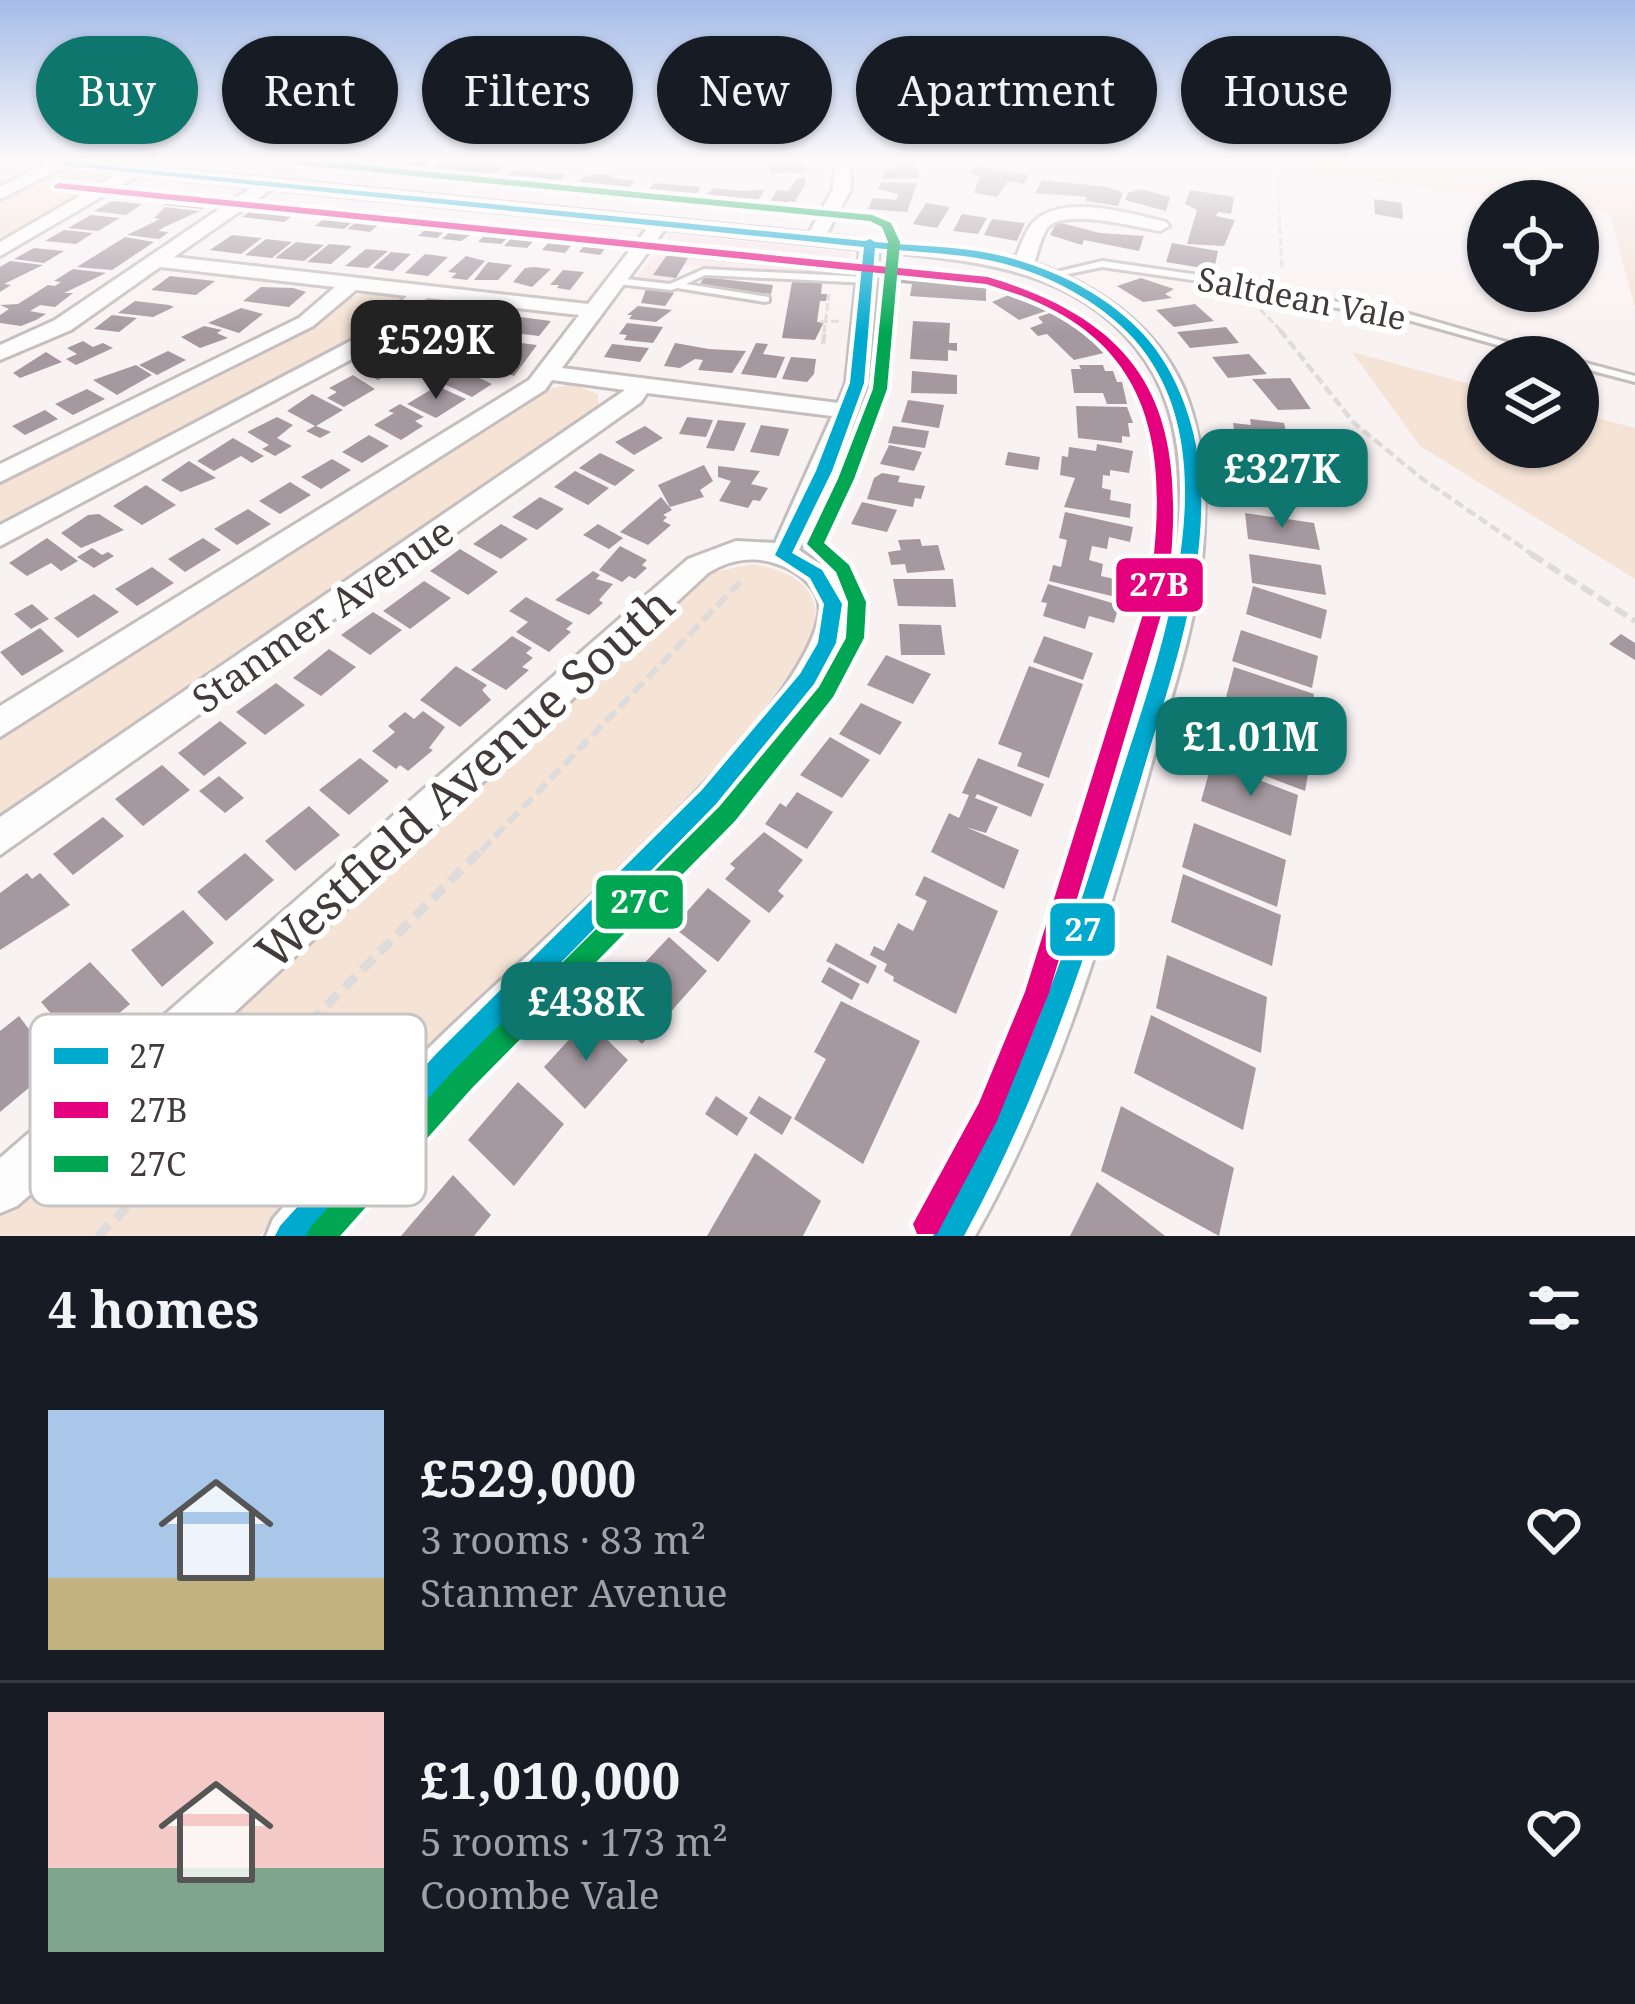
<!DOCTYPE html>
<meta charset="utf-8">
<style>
body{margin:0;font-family:"Noto Serif",serif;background:#242831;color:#f1f3f6;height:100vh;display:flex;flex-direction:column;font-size:45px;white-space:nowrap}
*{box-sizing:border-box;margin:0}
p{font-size:39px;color:#9ea1a6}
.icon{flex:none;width:66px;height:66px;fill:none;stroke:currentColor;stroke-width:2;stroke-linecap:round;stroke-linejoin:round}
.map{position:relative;height:1236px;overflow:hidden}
.drawer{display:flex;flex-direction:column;background:#171b24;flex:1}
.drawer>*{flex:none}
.guide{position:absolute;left:36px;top:36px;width:1563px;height:108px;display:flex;gap:24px}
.fabs{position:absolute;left:1467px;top:180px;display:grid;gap:24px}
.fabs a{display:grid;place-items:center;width:132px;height:132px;border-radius:50%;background:#171b24;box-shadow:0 3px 9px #0004;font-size:60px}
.price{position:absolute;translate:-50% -102px;padding:0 27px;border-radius:24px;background:#0f766e;color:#fff;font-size:39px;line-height:78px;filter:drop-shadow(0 3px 6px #0008)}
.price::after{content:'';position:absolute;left:50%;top:72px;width:36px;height:27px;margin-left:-18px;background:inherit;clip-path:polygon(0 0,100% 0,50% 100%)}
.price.current{background:#222;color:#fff}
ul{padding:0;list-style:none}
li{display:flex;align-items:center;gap:36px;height:300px;padding:0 48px}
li+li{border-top:3px solid #363941}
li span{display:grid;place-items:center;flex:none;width:336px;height:240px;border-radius:0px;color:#555}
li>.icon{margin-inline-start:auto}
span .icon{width:144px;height:144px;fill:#fffc;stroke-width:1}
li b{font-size:51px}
h2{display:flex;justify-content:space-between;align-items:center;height:144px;padding:0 48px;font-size:51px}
.tag{padding:0 42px;border-radius:54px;background:#171b24;box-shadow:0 3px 9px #0004;font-size:42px;line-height:108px}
.tag.current{background:#0f766e;color:#fff}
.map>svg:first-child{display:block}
.built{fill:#f8e6e8}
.green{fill:#f5e3d6}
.building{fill:#a5999f}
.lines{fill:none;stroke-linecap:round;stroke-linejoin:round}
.lane-casing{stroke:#c5bebf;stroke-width:6}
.street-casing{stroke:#c5bebf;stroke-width:6}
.path-far3{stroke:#dedbdb;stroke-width:3;stroke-dasharray:8 3;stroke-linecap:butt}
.path-far2{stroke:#dedbdb;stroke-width:4.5;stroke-dasharray:10 4.5;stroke-linecap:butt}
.path-far1{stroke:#dedbdb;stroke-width:6;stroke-dasharray:14 6;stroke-linecap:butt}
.path{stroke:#dedbdb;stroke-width:9;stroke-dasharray:16 9;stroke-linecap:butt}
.lane{fill:#fefdfd;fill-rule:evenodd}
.street{fill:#fefdfd;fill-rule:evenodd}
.bus-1-casing{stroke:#fff;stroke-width:9}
.bus-2-casing{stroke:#fff;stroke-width:9}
.bus-3-casing{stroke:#fff;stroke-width:9}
.bus-1{fill:#00a9ce;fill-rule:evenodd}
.bus-2{fill:#e5007d;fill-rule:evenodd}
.bus-3{fill:#00a651;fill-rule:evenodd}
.labels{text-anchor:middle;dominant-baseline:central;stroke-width:12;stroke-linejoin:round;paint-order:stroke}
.far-street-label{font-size:33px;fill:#433a3b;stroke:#fff}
.street-label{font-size:39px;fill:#433a3b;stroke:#fff}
.near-street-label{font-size:48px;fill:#433a3b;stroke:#fff}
.key{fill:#fff;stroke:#c7c4c4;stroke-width:3}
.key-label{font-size:33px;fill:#433a3b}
.line-badge{stroke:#fff;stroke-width:4.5}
.badge-label{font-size:33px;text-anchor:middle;font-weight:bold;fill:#fff}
</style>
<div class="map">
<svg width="1635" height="1236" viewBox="0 0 1635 1236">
<rect width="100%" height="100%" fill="#f9f2f3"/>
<path class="built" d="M670,234L850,252L847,277L684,265L672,283L636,278Z"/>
<path class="green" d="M1298,161H1635V307L1609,212L1578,208V201H1525L1297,170Z
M64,170L111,176L0,244V200Z
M376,291L396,295L401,302L371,335L0,531V478L311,326L344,299Z
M1352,352L1488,389V447H1578V413L1635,428V579L1420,446Z
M573,384L598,394L599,408L0,824V738L544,390Z
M752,564C785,569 822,585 815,625C811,649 788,676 774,695C674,828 540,935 424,1053C366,1111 313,1175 259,1236H0V1217L176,1066L710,573Z"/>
<path class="building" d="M372,161H436L411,173L364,167Z
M442,161H475L470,165L506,166L485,179L427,173Z
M769,161L806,166V172L770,173Z
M895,161H909L922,173H917L919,178L881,179L886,169H897Z
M975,166L1029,175L1024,184L1008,181L997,197L974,193L980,176L969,174Z
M513,169L540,172L566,174L555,185L501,180Z
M599,174L613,175L610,178L635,181L625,193L574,187L584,176Z
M797,178H805L806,183L795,202L789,201L785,208L767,206L777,190L789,191Z
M1042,180L1108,187L1123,193L1118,206L1085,201L1087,197L1035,193Z
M881,182L917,183L907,212L868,209L873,198L896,200L899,194L878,189Z
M654,183L678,185L701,187L693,199L644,195Z
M714,188L738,191L765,190L755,205L699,200Z
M1141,189L1170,197L1166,211L1125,200L1128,193Z
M1190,190L1234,197L1231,214L1218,212L1216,216L1235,220L1224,246L1187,244L1197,210L1185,204Z
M187,197H197L212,199L203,209L163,205Z
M1374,199L1402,203L1403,219L1375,214Z
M112,201L142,204L126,215L94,211Z
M262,203L303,208L284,222L242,217Z
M926,203L950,207L937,228L913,224Z
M165,207L200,211L164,227L158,231L169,232L159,239L127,235L160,219L154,218Z
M335,210L364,213L344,229L315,226Z
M367,214L389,216L370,232L347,229Z
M962,214L987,218L978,234L953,231Z
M91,215L120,218L98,231L68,228Z
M992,219L1025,223L1017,241L984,235Z
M435,221L454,223L437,238L418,236Z
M1057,222L1100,233L1144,236L1139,251L1084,240L1082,245L1050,235Z
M458,224L478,230L461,241L442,239Z
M494,226L517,229L501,244L478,242Z
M520,229L542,232L527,248L504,246Z
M64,230L93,233L76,244L45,241Z
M557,233L580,235L565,253L542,250Z
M232,235L262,238L241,254L210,250Z
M125,237L154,242L112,270L77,267Z
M592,237L612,239L600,255L579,252Z
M266,239L292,242L272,258L245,255Z
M296,242L324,245L304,261L275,258Z
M1172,243L1218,251L1214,270L1166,262Z
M329,244L352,246L331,264L307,262Z
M674,245L696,246L829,260L824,272L688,258L676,278L653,275Z
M34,248L64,251L44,263L14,259Z
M366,249L388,251L368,268L345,266Z
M391,252L411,254L393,271L373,268Z
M425,254L448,257L428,276L405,273Z
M466,256L485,261L467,280L451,278L457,273L448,272Z
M10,261L43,265L4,284L11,285L0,292V267Z
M488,262L512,265L498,280H474Z
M525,268L534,267L551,269L532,287L513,282Z
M73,269L106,273L64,293H73L55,307L40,305L30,311L46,314L36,320L21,326L0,323V315L9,309L0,305L18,304L48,285L55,286L61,282L54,281Z
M563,270L584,272L570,290L557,288L559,285H550Z
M914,272L928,273L931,282L959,283L971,282V276L986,277V301L910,296L912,284L900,283L901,276L913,277Z
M170,276L215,281L196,295L151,290Z
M704,277L764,284L773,285L771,294L699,286Z
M1141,278L1174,289L1165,294L1172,298L1143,302L1117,286Z
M792,282L822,283L821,294H827L826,301H820L817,322H824L815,340L782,338Z
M261,287L293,288L306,292L289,307L243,301Z
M1025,288L1045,303L1055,308L1019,320L992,302Z
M646,289L674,293L665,306L641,303Z
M135,301L169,305L174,307L153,317L118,313Z
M1195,304L1214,321L1174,327L1156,310Z
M638,306L672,310L656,322L629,319L632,315H627Z
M241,308L263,314L239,333L208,323Z
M445,309L487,314L475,327L504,331L499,337L431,323L438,310Z
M1056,311L1070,317L1104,353L1074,360L1047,334L1038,336L1030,328L1043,323L1038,317Z
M112,315L137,318L119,332L94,329Z
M520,317L551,321L539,336L507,332Z
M913,321L950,323L949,343H957V351L948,350V361L910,359Z
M627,323L663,327L653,343L624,340L627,335L619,334Z
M204,326L222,330L217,333L228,338L200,348L181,337Z
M1226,327L1239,343L1190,348L1177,332Z
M429,336L444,339L437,346L445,347L424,364L403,361L410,353L398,351L412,339L424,341Z
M496,340L537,345L514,376L488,367L499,354L486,352Z
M83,341L93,347L103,343L113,348L76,365L66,359L77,354L67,348Z
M675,343L709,349L746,351L732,373L698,370L703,360L695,359L680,368L664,366Z
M756,343L768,344L763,354L785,357L776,378L741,374Z
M612,344L649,348L640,362L604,357Z
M168,351L186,360L157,375L139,365Z
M46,352L62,362L20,378L13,373Z
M1249,354L1267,374L1228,378L1212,357Z
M382,356L405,365L378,380L358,370Z
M791,357L816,359L814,374L807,382L782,379Z
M136,365L152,375L117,395L93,380Z
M1079,365H1103L1105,371H1113L1117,382H1122L1127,404H1107L1103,393H1074L1071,369H1081Z
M460,369L492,384L472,397L444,384Z
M912,371L957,375V394L911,393Z
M353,375L375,389L344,407L327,398L337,392L329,388Z
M1290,378L1311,409L1278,410L1252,379Z
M437,386L466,399L436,418L407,404Z
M87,389L105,399L73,415L55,404Z
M312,394L343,410L316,426L331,432L320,438L306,431L315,426L287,411Z
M908,400L944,405L939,428L901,422Z
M400,404L424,417L415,421L423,426L401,440L374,425L394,413L388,411Z
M1076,406L1127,407L1133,423H1128L1130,437L1122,436V443L1078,438Z
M45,410L58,419L25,435L12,426Z
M277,417L293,425L277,438L292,446L275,456L262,449L269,445L247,432Z
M687,417L713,420L706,437L679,434Z
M1250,419L1284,423L1290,449L1236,442L1233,423L1251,425Z
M718,420L746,423L734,451L706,448Z
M761,425L789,429L779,456L750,452Z
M645,426L663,438L634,455L615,442Z
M893,426L929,431L925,448L888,443Z
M369,435L389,446L362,463L342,452Z
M233,438L264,456L252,463L241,456L214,471L197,461Z
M1097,444L1133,451L1129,473L1110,470V476L1103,475L1102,488L1111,490L1110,500L1131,504L1130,518L1064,507L1075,478L1060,475L1062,456L1068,457L1069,447L1096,451Z
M889,445L922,452L914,471L880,464Z
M1238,447L1292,453L1306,506L1249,500L1244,478L1265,480L1263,470L1243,468Z
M1008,452L1040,457L1038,470L1005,465Z
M600,453L635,470L615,486L579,468Z
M332,459L351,470L321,489L301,477Z
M189,461L216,478L181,492L161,480Z
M704,465L713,481L700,490L704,497L670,507L658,485Z
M718,466L760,471L751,484L768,488L760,501L753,500L748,508L719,501L731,481L718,477Z
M575,471L609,488L588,505L554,487Z
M882,473L900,476L898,482L925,486L921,499L915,498L913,507L867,499L874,478Z
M290,482L311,495L280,514L259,501Z
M146,485L176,505L142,525L113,506Z
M540,497L564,509L537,530L512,517Z
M661,497L672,510L663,515L667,517L663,521L671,525L648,545L620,532Z
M862,502L897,510L887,532L851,524Z
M248,509L271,524L237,545L214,529Z
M1065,512L1133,527L1130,542L1109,537L1107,549L1092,546L1089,560L1103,564L1101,576L1123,581L1120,598L1049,581L1053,565L1061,567L1067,540L1059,538Z
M1245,513L1314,523L1320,550L1248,539Z
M99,514L124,530L81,548L61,533L88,515Z
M501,524L528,539L501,559L473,544Z
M598,524L623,538L609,549L583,535Z
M47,538L78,561L61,571L51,563L27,576L9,563Z
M203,538L221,550L185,572L168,559Z
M920,539L922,546L938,545L945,570L907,573L905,564L891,565L888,552L901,550L898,540Z
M620,546L647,560L642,565L647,568L635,579L629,576L622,582L599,570Z
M92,548L102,555L108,552L114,556L94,568L77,557Z
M460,549L498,572L468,595L430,571Z
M1249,554L1321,565L1326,595L1252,583Z
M152,567L174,583L137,606L115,589Z
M593,571L600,575L596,579L613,584L599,600L603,603L589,615L555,600Z
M893,579H953L956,607L898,606Z
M424,581L451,598L410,629L383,611Z
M1048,584L1119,605L1114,623L1089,616L1085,629L1043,616L1047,603L1041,602Z
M1253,586L1327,610L1321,639L1246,614Z
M94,594L119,612L78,638L54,618Z
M526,597L573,623L566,629L571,632L549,652L516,632L528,622L509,611Z
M32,604L49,619L31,629L14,614Z
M373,612L402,630L370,655L341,635Z
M899,624L941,625L945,655H901Z
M40,628L64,651L22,676L0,652Z
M1241,630L1318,656L1312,688L1232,661Z
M1621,634L1635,643V660L1609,644Z
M512,636L532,648L526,653L533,658L522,667L529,670L506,690L471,670Z
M1044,636L1093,653L1083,680L1033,662Z
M329,649L356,667L321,696L293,678Z
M886,655L931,674L913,704L867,685Z
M456,666L487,685L482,690L491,700L460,727L420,700Z
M1029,666L1083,684L1049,778L1017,766L1022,753L998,744Z
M1234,667L1314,694L1309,729L1225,701Z
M276,683L305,705L265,735L236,712Z
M861,703L902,722L880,755L839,734Z
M423,711L445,727L429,748L433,750L408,771L400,765L396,769L372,751L395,732L388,726L405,712L414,719Z
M1222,719L1312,751L1305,791L1213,756Z
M220,721L247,743L204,776L178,753Z
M830,737L870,760L842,798L800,775Z
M360,758L389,781L349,815L319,790Z
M978,758L1044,784L1031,817L977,794L975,798L998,807L986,833L966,827L1019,850L1004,889L931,852L949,813L959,818L963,809L969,795L962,793Z
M1212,762L1298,795L1291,836L1201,801Z
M162,765L190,790L143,826L115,799Z
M219,776L244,798L225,813L199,791Z
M797,792L833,812L807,849L765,824L780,803L786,807Z
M309,806L340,835L295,871L265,841Z
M103,817L124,836L73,875L53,854Z
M1194,823L1286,860L1277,907L1182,867Z
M764,832L803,860L778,891L784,896L769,913L725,879L735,868L730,864Z
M245,853L274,880L226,921L197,892Z
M27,873L32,879L40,873L70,905L0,950V893Z
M1183,874L1281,915L1272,966L1171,922Z
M924,876L998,911L956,1014L893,981L894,977L884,971L887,964L870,955L874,946L884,951L898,923L913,931L927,901L915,895Z
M708,888L751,921L718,962L673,927Z
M183,910L214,943L162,987L131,950Z
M669,937L707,971L642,1044L603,1007Z
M836,943L877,966L868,984L826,961Z
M1167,955L1267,997L1261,1053L1156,1008Z
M90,962L130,1004L80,1047L41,1002Z
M829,967L860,984L852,1000L821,982Z
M841,1001L920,1041L863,1164L794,1119L826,1059L814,1052Z
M1151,1015L1256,1068L1243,1130L1134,1073Z
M19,1016L56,1065L0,1112V1031Z
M587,1020L628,1060L585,1109L544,1067Z
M518,1082L564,1124L514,1186L468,1140Z
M716,1096L748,1118L737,1136L705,1114Z
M759,1096L792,1117L782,1135L749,1113Z
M1121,1106L1234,1168L1219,1236L1101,1171Z
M755,1153L821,1201L803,1236H707Z
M453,1175L491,1215L474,1236H401Z
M1097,1182L1165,1236H1070Z"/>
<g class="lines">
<defs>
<path id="lane" d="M1102,261L1283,287L1326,300L1402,312L1558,357H1540L1401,318L1325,306L1282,293L1102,267L1049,278L1044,275Z
M704,269L868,277L873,280L868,283L705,275L686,284L769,297V301L765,302L677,288L671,290L618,284L613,281L618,278L670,284Z
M1578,361L1635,376V382L1578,367Z"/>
<path id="street" d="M39,161H93L809,233L833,189L835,161H851V189L826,235L1016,257C1022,243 1027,224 1041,216C1073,196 1133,214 1166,222L1169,226L1160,231C1136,227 1066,208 1048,227C1041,236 1038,252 1034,263C1096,285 1155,325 1183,387C1204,437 1207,495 1203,548C1197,624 1171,697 1150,769C1105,930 1058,1090 975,1236H924C943,1189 975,1147 997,1100C1043,1000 1076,896 1109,792C1148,667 1232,463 1135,346C1070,267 973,261 879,251L868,383L837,471L799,550L835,575L850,614C794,775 593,944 472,1065C418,1119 370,1177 321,1236H266L273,1219C326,1157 380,1095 439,1038C525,954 799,723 819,616C824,590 799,571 777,564C753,555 729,560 708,573L192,1052L17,1206L0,1213V1158L688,559L736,541L775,543L832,416L647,393L641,402L0,855V817L625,390L552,380L545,390L0,737V706L529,380L579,315L427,298L382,343L0,546V525L366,333L407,296L356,290L313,326L0,482V464L299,318L335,287L160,267L71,330L0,360V345L55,320L252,187L139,175L0,256V242L119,173L63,168L0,199V187L43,165ZM272,189L648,227L588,304L174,257ZM665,229L860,249L846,383L838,403L562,368Z"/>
</defs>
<use href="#lane" class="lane-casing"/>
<use href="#street" class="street-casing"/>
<path class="path-far3" d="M1281,161L1277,177L1282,268
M1260,309L1283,333
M820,322L839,321
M824,333L829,294"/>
<path class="path-far2" d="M1280,330L1354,423L1420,477L1536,557
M823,344L825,330"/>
<path class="path-far1" d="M1531,554L1635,621
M481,851L742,580"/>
<path class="path" d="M98,1236L483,848"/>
<use href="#lane" class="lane"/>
<use href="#street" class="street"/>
<defs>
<path id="bus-1" d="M57,161L865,241L870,239L875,242C914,246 955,246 993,254C1047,265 1106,293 1144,335C1180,375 1198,432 1201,485C1205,586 1169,683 1141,778C1093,936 1043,1091 964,1236H933C943,1214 957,1193 968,1172C987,1137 1003,1102 1019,1065C1058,977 1087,884 1116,791C1156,663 1239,457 1134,339C1099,300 1044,272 993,261C955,253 914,252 875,248L864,383L832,471L792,553L822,570L842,604L836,643L814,684L716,804L455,1071L309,1236H275L280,1226L437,1053L702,790L800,674L818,643L824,604L810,578L775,555L816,471L850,383L864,247L61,165Z"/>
<path id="bus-2" d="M59,183L988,277C1162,329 1188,428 1167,595L1049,993L997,1121L937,1234H917L913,1224L979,1103L1025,992L1149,595C1166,475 1166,360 1039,303C1022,295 1004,290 986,284L55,188L54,186Z"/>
<path id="bus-3" d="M287,161H319L872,215L891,223L900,242L887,389L854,479L824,543L849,565L866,602L864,638L833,697L735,821L472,1088L340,1236H306L311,1226L454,1070L719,807L819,687L846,638L848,602L836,572L807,544L838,479L873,389L888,242L882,227L870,221L292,164Z"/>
</defs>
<use href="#bus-1" class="bus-1-casing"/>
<use href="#bus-2" class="bus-2-casing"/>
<use href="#bus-3" class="bus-3-casing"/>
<use href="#bus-1" class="bus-1"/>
<use href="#bus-2" class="bus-2"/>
<use href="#bus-3" class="bus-3"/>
</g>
<linearGradient id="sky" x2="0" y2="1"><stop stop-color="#a5bce8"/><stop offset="0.48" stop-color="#fcf9fa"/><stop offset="1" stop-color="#fcf9fa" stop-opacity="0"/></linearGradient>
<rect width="1635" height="334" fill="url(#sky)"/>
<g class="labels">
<g class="far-street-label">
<text transform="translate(1302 298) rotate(11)">Saltdean Vale</text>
</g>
<g class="street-label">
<text transform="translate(322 614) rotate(-35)">Stanmer Avenue</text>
</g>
<g class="near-street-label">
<text transform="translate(464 777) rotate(-42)">Westfield Avenue South</text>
</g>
</g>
<rect x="30" y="1014" width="396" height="192" rx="18" class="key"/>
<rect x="54" y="1048" width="54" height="16" fill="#00a9ce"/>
<rect x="54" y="1102" width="54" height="16" fill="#e5007d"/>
<rect x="54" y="1156" width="54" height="16" fill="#00a651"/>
<g class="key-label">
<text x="129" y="1068">27</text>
<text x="129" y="1122">27B</text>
<text x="129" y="1176">27C</text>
</g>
<g class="line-badge">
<rect x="1114" y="556" width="91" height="58" rx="12" fill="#e5007d"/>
<rect x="594" y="873" width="91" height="58" rx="12" fill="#00a651"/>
<rect x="1048" y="901" width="69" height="57" rx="12" fill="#00a9ce"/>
</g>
<g class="badge-label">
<text x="1159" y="596">27B</text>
<text x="640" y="913">27C</text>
<text x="1083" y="941">27</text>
</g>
</svg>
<div class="fabs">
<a><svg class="icon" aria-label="locate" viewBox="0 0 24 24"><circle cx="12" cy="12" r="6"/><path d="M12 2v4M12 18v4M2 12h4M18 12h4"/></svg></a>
<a><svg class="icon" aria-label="layers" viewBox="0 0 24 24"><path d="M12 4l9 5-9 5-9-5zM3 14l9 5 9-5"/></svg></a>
</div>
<b class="price current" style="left:436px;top:402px">£529K</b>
<b class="price" style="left:1282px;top:531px">£327K</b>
<b class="price" style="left:1251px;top:799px">£1.01M</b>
<b class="price" style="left:586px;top:1064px">£438K</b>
<div class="guide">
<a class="tag current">Buy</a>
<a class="tag">Rent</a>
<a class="tag">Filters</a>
<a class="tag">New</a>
<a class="tag">Apartment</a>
<a class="tag">House</a>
</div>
</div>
<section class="drawer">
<h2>4 homes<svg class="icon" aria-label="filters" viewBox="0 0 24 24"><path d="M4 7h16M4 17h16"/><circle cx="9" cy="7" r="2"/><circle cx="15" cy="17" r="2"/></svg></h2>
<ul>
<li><span style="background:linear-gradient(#a9c7e8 70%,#c2b280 0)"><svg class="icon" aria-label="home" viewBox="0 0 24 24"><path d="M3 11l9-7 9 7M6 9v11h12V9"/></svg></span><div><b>£529,000</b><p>3 rooms · 83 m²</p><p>Stanmer Avenue</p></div><svg class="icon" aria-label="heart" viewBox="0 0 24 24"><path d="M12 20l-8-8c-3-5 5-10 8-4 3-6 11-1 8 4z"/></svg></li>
<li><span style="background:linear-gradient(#f6c9c9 65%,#7fa58c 0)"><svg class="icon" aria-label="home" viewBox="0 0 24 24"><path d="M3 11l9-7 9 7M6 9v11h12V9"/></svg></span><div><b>£1,010,000</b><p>5 rooms · 173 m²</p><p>Coombe Vale</p></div><svg class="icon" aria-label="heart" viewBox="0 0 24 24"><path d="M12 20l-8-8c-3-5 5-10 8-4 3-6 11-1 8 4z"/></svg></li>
</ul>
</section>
